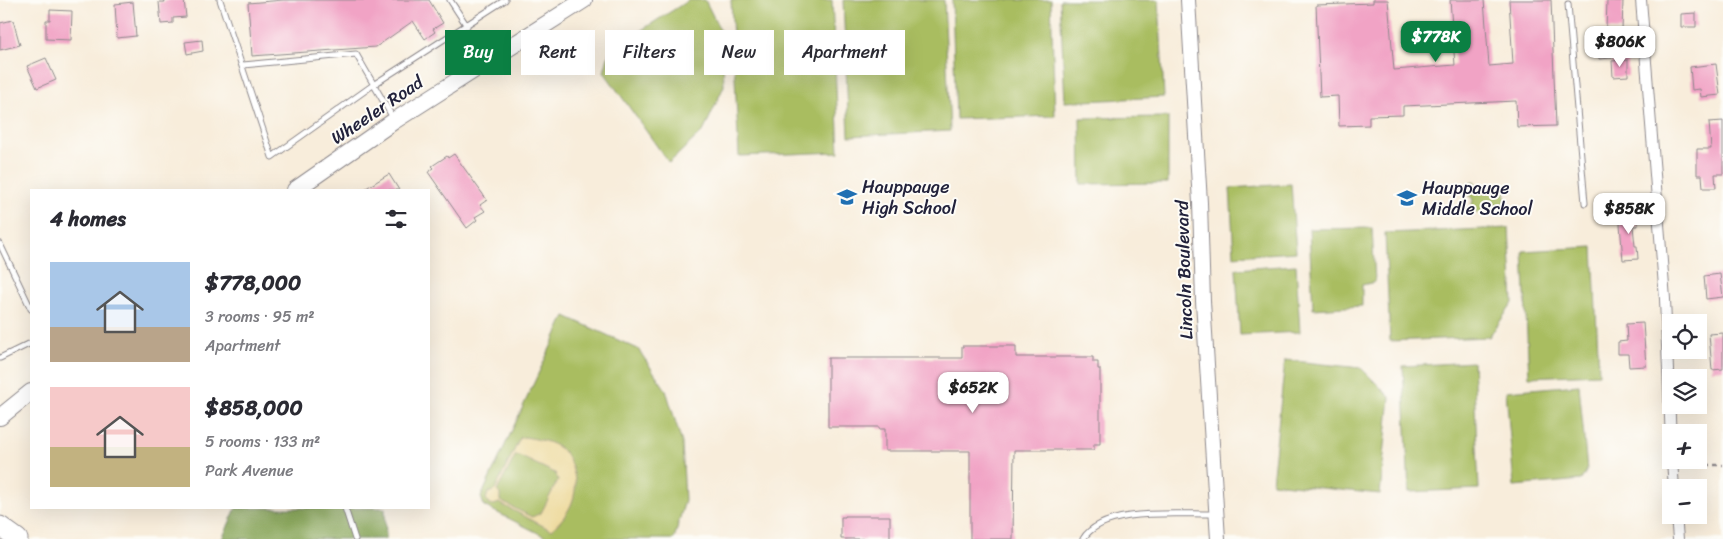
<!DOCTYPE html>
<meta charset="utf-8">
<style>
body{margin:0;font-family:Sriracha,sans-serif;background:#f7f7f7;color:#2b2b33;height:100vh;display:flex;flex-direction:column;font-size:19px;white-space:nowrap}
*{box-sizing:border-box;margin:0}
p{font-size:16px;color:#7c7c81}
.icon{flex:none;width:28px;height:28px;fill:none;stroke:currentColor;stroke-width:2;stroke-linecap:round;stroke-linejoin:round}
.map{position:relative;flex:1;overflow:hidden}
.side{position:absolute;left:30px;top:189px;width:400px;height:320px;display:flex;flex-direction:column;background:#fff;border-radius:0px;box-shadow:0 5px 20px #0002}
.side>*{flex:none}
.guide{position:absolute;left:445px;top:30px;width:475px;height:45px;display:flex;gap:10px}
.buttons{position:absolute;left:1662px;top:314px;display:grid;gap:10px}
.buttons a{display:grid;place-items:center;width:45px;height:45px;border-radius:0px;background:#fff;box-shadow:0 5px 20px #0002;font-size:25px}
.price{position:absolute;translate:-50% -42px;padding:0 11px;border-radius:10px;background:#fff;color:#222;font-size:16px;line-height:32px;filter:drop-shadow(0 1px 2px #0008)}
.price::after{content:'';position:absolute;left:50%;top:30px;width:15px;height:11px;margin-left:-8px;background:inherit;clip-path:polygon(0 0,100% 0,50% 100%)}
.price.selected{background:#0b8043;color:#fff}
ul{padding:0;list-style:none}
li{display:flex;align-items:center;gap:15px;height:125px;padding:0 20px}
li span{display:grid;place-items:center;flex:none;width:140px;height:100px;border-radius:0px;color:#555}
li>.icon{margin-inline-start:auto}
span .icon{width:60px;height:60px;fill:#fffc;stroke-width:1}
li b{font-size:21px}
h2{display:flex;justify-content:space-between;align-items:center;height:60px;padding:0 20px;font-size:21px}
.chip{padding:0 18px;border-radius:0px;background:#fff;box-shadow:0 5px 20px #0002;font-size:18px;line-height:45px}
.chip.selected{background:#0b8043;color:#fff}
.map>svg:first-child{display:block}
.green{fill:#a9bd61;stroke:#66704e}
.forest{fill:#86a457;stroke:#546349}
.sand{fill:#eeda9e;stroke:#887e6c;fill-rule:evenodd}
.building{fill:#f1a3c5}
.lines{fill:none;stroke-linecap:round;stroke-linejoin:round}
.lane-casing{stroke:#8d888b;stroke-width:7}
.street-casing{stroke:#8d888b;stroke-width:12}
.secondary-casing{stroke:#8d888b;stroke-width:16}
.primary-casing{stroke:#8d888b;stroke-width:18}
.highway-casing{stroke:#8d888b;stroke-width:21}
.path{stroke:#8d888b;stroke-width:2.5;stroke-dasharray:4 4;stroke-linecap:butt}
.lane{stroke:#fff;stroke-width:5}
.street{stroke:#fff;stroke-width:10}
.secondary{stroke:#fff;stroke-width:14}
.primary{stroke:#fff;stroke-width:16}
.highway{stroke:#fff;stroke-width:19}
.labels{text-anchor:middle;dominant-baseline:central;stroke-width:4;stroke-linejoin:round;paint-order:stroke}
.street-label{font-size:18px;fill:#22223b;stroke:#fdfcf7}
.poi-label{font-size:18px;fill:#22223b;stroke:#fdfcf7;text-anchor:start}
</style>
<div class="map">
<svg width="1723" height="539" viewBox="0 0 1723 539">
<rect width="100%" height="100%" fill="#fdfcf7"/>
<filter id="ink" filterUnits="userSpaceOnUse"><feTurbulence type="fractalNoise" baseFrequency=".02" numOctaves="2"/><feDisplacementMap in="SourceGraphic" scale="10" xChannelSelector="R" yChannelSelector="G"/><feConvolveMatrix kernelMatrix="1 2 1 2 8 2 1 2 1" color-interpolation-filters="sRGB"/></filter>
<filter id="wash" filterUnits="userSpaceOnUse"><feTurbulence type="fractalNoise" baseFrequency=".0096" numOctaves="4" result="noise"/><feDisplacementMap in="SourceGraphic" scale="20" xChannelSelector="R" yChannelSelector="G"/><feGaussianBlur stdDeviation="1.12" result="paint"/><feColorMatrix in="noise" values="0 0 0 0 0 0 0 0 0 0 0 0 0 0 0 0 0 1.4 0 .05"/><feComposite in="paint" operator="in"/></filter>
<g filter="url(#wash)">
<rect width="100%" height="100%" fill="#f8eddb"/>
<path class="green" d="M689,0H705L722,34L724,86L704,130L669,163L604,72L610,50Z
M731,0H832L839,152L739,156Z
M843,0H944L950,131L849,136Z
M952,0H1051L1055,116L956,119Z
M1060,0H1159L1164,97L1065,102Z
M1168,117V183L1081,184L1080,118Z
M1474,182L1485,190H1505L1506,203L1503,205L1487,206L1480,213L1474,212L1471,208L1473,200L1466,189L1467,185Z
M1291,184L1296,252L1234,256L1230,188Z
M1372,228L1375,282L1362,285V306L1313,309L1309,229Z
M1509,228L1513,303L1489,337L1390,341L1385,233Z
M1593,247L1599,374L1529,377L1523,251Z
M1296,265L1300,332L1240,335L1236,269Z
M565,316L638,349L666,390L682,443L685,500L674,539H550L484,506L481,497Z
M1285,360L1361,368L1390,397L1380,494L1272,483Z
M1473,362L1479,489L1409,492L1403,366Z
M1579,385L1587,470L1581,480L1514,486L1506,391Z"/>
<path class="forest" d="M236,508H385L386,539H222Z"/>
<path class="sand" d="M524,437C537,439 551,441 561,449C566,453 569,459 571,465C582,490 571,514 551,530L499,503L494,505L489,504L486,499L488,493L495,490L520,438ZM515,456H519L555,473L558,480L541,513L532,517L500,501V494L497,491Z"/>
<g id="blocks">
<path class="building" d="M164,0H184L186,17L173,18V23L161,24L159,2H165Z
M283,0H429L443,23L433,29L435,32L425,39L413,21L376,47L252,56L248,3Z
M1373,0H1388L1394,70L1455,65L1450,0H1484L1489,66L1513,64L1509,0H1551L1556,126L1517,127L1516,101L1403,106V115L1369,116V125L1339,126L1338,96L1320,97L1316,5L1373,3Z
M1607,1H1623L1622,30L1606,29Z
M133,2L136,36L117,38L115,4Z
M50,10L72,11L71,40L46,39V20H50Z
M1696,13V27H1681V14Z
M13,20L20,45L0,50V23Z
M202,40L203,51L187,54L185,42Z
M1598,46H1612V58L1599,59Z
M46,58L56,80L37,88L27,66Z
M1628,60V76L1613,77L1612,61Z
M1716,64L1720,95L1701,97L1700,89L1692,90L1690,67Z
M1723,121V174H1715L1716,188H1703L1702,175H1697V149H1711L1709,122Z
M454,154L487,200L480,205L485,211L475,217L477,220L467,228L428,172L434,168L432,166L447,156L448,158Z
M389,174L399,190H363Z
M1637,211L1638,226H1633L1635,246H1637L1638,259L1623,260L1619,212Z
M1720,274L1723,297L1706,299L1704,276Z
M1643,323L1646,366L1629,367L1628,354H1618V342L1627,341L1626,324Z
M1723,333V369L1712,370L1709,334Z
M962,346H1016V357H1093V362H1098V369H1100V444H1094V450H1014L1013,539H970V451H885V429H879V427H828V358H962Z
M845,516H890V539H841V517H845Z"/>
</g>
</g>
<g filter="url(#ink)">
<use href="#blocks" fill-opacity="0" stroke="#8d888b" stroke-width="1"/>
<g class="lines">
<defs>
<path id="lane" d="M220,0L272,157L373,85L505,0
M450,0L467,26
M1568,4L1585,203
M243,65L356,54L393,118
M0,244L31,309
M0,358L31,343
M345,508L355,539
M1083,539C1103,506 1181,515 1216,514"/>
<path id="street" d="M1641,0L1665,299L1671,441
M1672,460L1674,488
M1676,515L1678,539"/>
<path id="secondary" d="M1188,0L1200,203L1203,301L1218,539"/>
<path id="primary" d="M295,190L394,121L584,0
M0,417L31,392"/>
<path id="highway" d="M0,526L18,539"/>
</defs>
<use href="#lane" class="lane-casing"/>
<use href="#street" class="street-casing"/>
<use href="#secondary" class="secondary-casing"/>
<use href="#primary" class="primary-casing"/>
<use href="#highway" class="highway-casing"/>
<path class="path" d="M1682,465H1723"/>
<use href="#lane" class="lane"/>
<use href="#street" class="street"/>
<use href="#secondary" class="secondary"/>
<use href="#primary" class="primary"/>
<use href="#highway" class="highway"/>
</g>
</g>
<defs>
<symbol id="school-bare" viewBox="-9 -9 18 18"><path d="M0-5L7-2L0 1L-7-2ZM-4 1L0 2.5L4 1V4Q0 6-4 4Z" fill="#1f6fb2" stroke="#fdfcf7" stroke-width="2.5" paint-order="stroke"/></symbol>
</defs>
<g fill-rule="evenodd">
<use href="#school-bare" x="833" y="183" width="28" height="28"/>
<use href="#school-bare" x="1393" y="184" width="28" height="28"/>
</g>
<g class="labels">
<g class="street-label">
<text transform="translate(377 110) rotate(-34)">Wheeler Road</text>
<text transform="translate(1184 270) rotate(-92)">Lincoln Boulevard</text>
</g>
<g class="poi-label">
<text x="862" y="187">Hauppauge<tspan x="862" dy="21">High School</tspan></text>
<text x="1422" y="188">Hauppauge<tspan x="1422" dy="21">Middle School</tspan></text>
</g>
</g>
</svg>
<div class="buttons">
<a><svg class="icon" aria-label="locate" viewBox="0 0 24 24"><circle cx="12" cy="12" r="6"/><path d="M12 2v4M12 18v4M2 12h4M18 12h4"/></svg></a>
<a><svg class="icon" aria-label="layers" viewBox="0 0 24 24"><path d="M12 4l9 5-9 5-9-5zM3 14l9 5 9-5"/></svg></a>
<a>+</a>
<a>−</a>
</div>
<b class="price selected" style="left:1436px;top:63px">$778K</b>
<b class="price" style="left:1620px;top:68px">$806K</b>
<b class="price" style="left:1629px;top:235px">$858K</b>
<b class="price" style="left:973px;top:414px">$652K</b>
<div class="guide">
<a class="chip selected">Buy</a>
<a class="chip">Rent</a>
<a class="chip">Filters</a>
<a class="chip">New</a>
<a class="chip">Apartment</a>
</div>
<section class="side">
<h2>4 homes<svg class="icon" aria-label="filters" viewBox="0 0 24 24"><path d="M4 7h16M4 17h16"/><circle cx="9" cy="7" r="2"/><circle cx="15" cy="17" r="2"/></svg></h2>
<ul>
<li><span style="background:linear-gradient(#a9c7e8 65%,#b9a48a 0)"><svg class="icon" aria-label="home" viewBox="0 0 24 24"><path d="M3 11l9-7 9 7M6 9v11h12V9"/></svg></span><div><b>$778,000</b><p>3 rooms · 95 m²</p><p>Apartment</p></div></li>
<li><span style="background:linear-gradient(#f6c9c9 60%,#c2b280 0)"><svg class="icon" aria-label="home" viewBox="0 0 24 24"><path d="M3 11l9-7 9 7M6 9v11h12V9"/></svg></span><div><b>$858,000</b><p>5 rooms · 133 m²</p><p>Park Avenue</p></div></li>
</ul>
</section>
</div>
